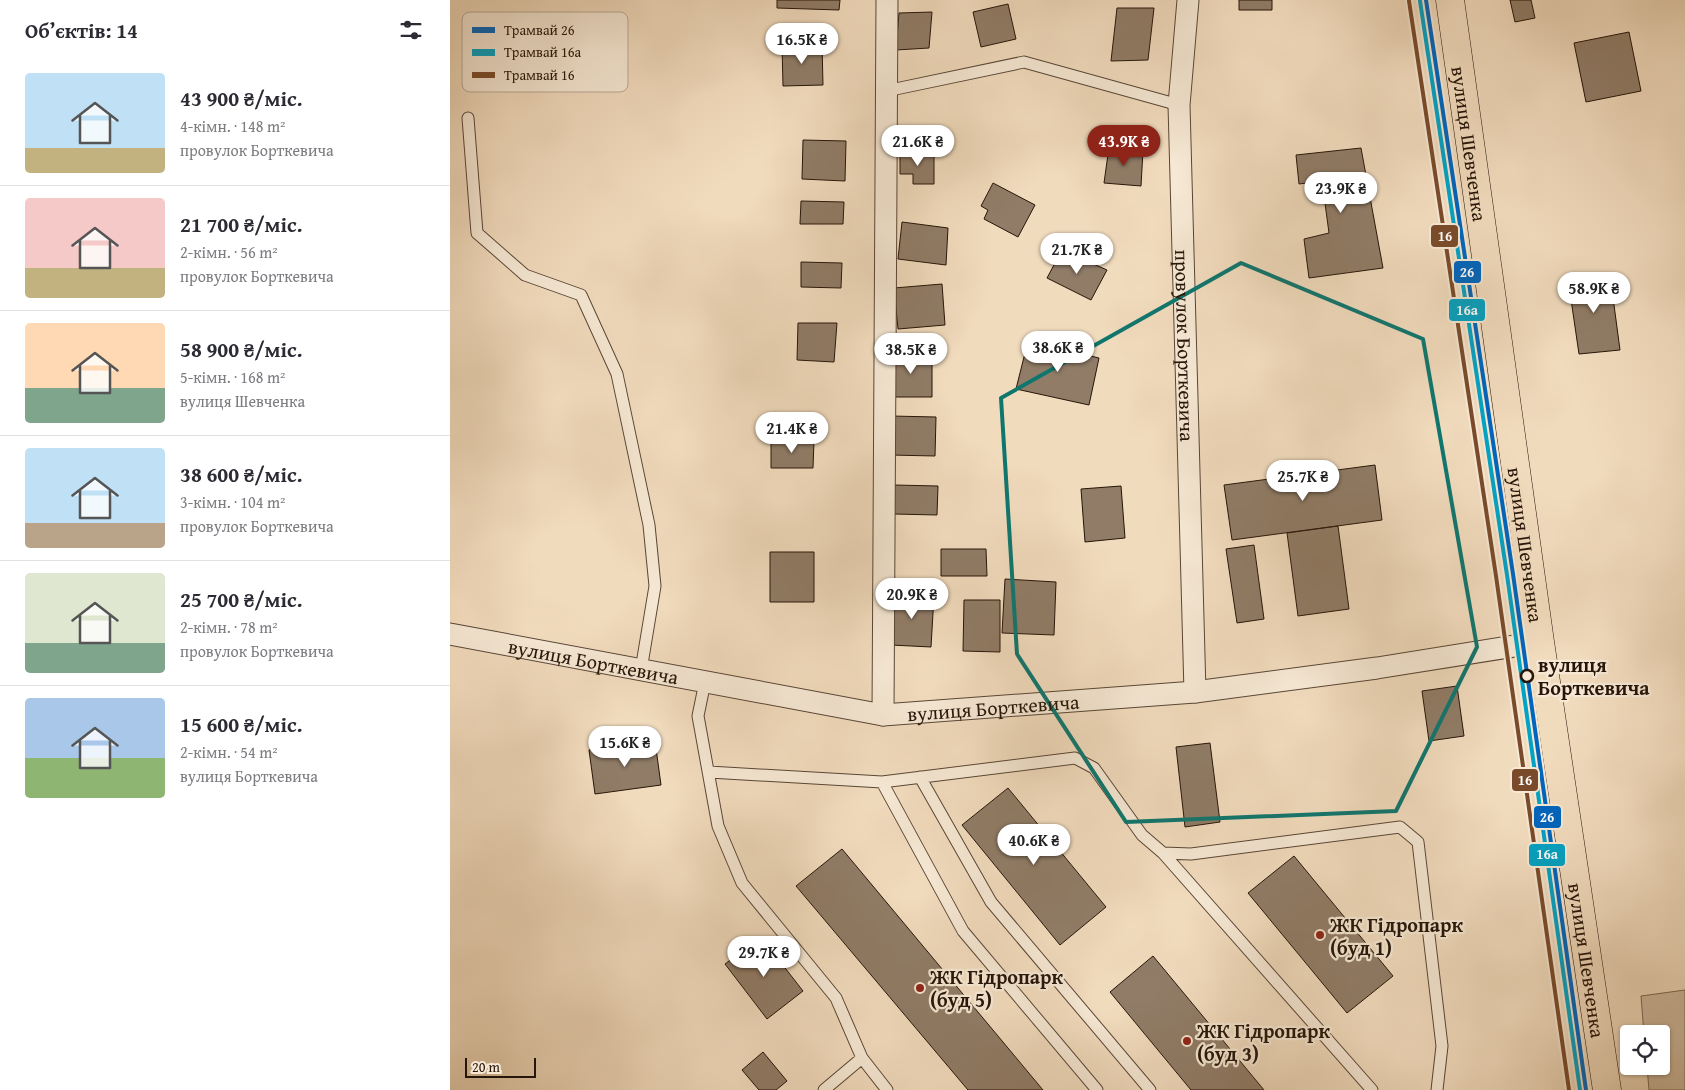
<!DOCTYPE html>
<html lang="uk">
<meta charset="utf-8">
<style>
body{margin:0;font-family:"Gentium Book Plus",serif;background:#f2f2f3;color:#2b2b33;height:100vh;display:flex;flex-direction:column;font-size:19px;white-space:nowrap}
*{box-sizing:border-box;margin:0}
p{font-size:16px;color:#7c7c81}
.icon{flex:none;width:28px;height:28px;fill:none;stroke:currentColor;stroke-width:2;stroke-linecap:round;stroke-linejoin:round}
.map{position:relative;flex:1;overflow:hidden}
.details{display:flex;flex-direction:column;background:#fff;width:450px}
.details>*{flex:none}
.fabs{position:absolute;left:1170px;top:1025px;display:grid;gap:10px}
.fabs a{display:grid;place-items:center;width:50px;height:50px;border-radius:5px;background:#fff;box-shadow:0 1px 4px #0004;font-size:25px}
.scale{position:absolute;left:15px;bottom:12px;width:71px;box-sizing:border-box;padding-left:5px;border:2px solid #261509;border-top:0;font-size:14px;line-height:18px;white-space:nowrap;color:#261509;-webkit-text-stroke:4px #f6e8d4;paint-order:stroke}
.price{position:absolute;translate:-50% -42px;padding:0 11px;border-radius:18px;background:#fff;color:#222;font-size:16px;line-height:32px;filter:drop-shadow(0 1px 2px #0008)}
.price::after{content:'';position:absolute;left:50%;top:30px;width:15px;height:11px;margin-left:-8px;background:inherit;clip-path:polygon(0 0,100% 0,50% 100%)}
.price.on{background:#8f2418;color:#fff}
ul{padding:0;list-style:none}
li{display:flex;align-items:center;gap:15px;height:125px;padding:0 25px}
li+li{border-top:1px solid #e1e1e2}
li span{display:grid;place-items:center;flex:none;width:140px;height:100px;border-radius:5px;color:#555}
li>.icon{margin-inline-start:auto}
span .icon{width:60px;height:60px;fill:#fffc;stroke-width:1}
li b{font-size:21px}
h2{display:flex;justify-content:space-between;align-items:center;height:60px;padding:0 25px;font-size:21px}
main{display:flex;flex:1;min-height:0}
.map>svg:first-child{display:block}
.green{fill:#ceb99e;stroke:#7a6754}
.building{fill:#907c67;stroke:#261509}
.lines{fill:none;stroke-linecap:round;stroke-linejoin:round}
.service-casing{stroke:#594636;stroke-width:13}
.minor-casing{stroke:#594636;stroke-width:23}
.primary-casing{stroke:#261509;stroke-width:29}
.service{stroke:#f6e8d4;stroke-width:11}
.minor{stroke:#f6e8d4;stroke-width:21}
.primary{stroke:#f1dbbd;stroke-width:28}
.tram-1-casing{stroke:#f6e8d4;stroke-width:8}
.tram-2-casing{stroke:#f6e8d4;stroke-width:8}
.tram-3-casing{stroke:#f6e8d4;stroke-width:8}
.tram-1{stroke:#0065bd;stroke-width:4}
.tram-2{stroke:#02a2c4;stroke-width:4}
.tram-3{stroke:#7a4b2a;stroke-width:4}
.marked{fill:none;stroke:#0f766e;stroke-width:4;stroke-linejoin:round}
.stop-dot{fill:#f6e8d4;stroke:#261509;stroke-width:2.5}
.poi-dot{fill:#8f2418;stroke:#f6e8d4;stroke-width:2}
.labels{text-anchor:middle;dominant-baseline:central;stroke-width:4.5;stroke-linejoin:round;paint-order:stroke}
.street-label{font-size:20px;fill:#261509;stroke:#f6e8d4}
.stop-label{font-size:20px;font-weight:bold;fill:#261509;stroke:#f6e8d4;text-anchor:start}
.poi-label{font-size:20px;font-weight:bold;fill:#261509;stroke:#f6e8d4;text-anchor:start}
.key{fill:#f6e8d4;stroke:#b8a997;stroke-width:1}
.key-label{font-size:14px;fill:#261509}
.line-badge{stroke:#f6e8d4;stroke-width:2}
.badge-label{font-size:14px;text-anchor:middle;font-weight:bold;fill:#fff}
</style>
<main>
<section class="details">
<h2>Об’єктів: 14<svg class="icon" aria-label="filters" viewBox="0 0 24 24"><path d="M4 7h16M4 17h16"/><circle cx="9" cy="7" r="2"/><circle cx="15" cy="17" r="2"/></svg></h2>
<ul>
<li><span style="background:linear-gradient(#bfe0f5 75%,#c2b280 0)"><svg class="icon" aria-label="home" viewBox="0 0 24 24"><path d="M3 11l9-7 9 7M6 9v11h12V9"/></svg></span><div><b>43 900 ₴/міс.</b><p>4-кімн. · 148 m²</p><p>провулок Борткевича</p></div></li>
<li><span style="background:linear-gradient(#f6c9c9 70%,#c2b280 0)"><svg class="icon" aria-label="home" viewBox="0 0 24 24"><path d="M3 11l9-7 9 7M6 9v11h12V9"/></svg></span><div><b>21 700 ₴/міс.</b><p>2-кімн. · 56 m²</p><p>провулок Борткевича</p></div></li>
<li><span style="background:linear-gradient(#ffd9b3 65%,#7fa58c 0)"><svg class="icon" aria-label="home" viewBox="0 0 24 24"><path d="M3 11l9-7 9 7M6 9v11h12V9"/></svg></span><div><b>58 900 ₴/міс.</b><p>5-кімн. · 168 m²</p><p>вулиця Шевченка</p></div></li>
<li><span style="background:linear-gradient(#bfe0f5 75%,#b9a48a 0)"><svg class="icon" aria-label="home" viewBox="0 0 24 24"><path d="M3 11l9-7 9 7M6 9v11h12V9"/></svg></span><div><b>38 600 ₴/міс.</b><p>3-кімн. · 104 m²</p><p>провулок Борткевича</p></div></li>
<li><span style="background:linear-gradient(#dfe7d0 70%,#7fa58c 0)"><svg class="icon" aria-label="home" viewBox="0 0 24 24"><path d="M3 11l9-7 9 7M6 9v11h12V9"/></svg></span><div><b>25 700 ₴/міс.</b><p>2-кімн. · 78 m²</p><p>провулок Борткевича</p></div></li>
<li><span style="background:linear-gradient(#a9c7e8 60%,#8fb573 0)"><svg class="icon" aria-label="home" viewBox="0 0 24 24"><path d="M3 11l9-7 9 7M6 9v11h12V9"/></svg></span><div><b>15 600 ₴/міс.</b><p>2-кімн. · 54 m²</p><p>вулиця Борткевича</p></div></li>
</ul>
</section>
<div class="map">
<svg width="1235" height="1090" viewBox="0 0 1235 1090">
<rect width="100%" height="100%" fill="#f1dbbd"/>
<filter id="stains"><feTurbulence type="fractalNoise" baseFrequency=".004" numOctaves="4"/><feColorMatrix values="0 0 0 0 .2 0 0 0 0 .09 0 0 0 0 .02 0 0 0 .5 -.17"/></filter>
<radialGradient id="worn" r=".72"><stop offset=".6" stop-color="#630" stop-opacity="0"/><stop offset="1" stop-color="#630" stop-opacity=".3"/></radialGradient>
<path class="green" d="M1235,990V1090H1199L1197,1066H1211V1034H1194L1191,996Z"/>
<path class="building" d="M327,0H390L389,10L327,8Z
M789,0H822V10H789Z
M1060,0H1081L1085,18L1065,22Z
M558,4L566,39L531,47L523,12Z
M667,8H704L698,60L661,61Z
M482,12L479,48L446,50L449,13Z
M1179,32L1191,91L1136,102L1124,43Z
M372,44L373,85L333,86L332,45Z
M353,140L396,141L395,181L352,179Z
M659,147L693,150L691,186L654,183Z
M911,148L933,268L859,278L854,239L879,233L872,181L849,184L846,155Z
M450,152H484V184H463V174H450Z
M543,183L585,205L568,237L534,219L538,210L531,206Z
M351,201L394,202L393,224H350Z
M452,222L498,228L496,265L448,259Z
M612,250L657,270L641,300L597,278Z
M351,262L392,263L391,288L351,287Z
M1160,275L1170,350L1129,354L1118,279Z
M492,284L495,325L448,329L444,288Z
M348,323H387L384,362L347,360Z
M578,341L649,358L639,405L566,389Z
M440,353H482V397H440Z
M441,416L486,417L485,456L440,455Z
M321,441H364L363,468H321Z
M925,465L932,520L782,540L774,485Z
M444,485L488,486L487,515L444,514Z
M671,486L675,538L635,542L631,489Z
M888,526L899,609L848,616L837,533Z
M804,545L814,619L787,623L776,549Z
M491,549H536L537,576H491Z
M320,552H364V602H320Z
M555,579L606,582L604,635L552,633Z
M444,594L484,596L481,647L441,645Z
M514,600H550V652L513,651Z
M1007,686L1014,736L979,741L972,691Z
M205,741L211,785L145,794L139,750Z
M760,743L770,822L735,827L726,747Z
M558,788L656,907L610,945L512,825Z
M392,849L593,1090H518L346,886Z
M844,856L943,976L897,1013L798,893Z
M311,937L353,991L317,1019L275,964Z
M703,956L814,1090H741L660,992Z
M313,1052L337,1081L326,1090H309L292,1070Z"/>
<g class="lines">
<defs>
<path id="service" d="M436,91L574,62L729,105
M18,118L27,233L75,275L131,295L167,374L199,525L205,586L191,670
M255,682L248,716L268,826L292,883L386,998L412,1058L437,1090
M259,772L432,782
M470,777L541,902L700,1090
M713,853L741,854L950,827L968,842L992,1046L987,1090
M374,1090L412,1058
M647,1090L513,931L432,782L625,758L644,768L692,835L713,853L922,1090"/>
<g id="minor">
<path id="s1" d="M738,0L729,105L745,692"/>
<path id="s2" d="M0,634L433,715L745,692L927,668L1090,642"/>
<path d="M433,715L437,0"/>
</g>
<g id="primary">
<path id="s3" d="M1000,0L1090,642L1157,1090"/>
</g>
</defs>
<use href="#service" class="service-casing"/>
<use href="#minor" class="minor-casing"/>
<use href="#primary" class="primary-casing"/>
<use href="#service" class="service"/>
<use href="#minor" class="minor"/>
<use href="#primary" class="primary"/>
<defs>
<path id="tram-1" d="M976,0L1063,574L1136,1090"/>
<path id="tram-2" d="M970,1L1057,575L1130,1090"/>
<path id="tram-3" d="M959,1L1046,576L1119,1090"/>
</defs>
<use href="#tram-1" class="tram-1-casing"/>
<use href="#tram-2" class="tram-2-casing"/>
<use href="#tram-3" class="tram-3-casing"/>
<use href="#tram-1" class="tram-1"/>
<use href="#tram-2" class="tram-2"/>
<use href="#tram-3" class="tram-3"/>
</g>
<path class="marked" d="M791,263L973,339L1027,647L946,811L676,822L567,654L551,398Z"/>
<circle class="stop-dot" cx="1077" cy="676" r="6"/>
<g class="poi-dot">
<circle cx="870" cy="935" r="5"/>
<circle cx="470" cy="988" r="5"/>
<circle cx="737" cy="1041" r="5"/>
</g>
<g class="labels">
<g class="street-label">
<text stroke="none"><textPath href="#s3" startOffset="145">вулиця Шевченка</textPath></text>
<text stroke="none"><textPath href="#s1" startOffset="346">провулок Борткевича</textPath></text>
<text stroke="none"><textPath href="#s3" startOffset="550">вулиця Шевченка</textPath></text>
<text stroke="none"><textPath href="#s2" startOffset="146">вулиця Борткевича</textPath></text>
<text stroke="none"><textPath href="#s2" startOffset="551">вулиця Борткевича</textPath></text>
<text stroke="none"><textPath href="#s3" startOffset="970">вулиця Шевченка</textPath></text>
</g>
<g class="stop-label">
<text x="1088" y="664">вулиця<tspan x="1088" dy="23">Борткевича</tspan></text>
</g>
<g class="poi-label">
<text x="880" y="924">ЖК Гідропарк<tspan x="880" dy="23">(буд 1)</tspan></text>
<text x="480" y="976">ЖК Гідропарк<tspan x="480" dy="23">(буд 5)</tspan></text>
<text x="747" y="1030">ЖК Гідропарк<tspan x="747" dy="23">(буд 3)</tspan></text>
</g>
</g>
<rect x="12" y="12" width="166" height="80" rx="8" class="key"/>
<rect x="22" y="27" width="23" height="6" fill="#0065bd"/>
<rect x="22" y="49" width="23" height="7" fill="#02a2c4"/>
<rect x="22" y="72" width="23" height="6" fill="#7a4b2a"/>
<g class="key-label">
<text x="54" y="35">Трамвай 26</text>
<text x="54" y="57">Трамвай 16a</text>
<text x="54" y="80">Трамвай 16</text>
</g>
<g class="line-badge">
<rect x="980" y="224" width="29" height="24" rx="5" fill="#7a4b2a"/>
<rect x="1003" y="260" width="29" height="24" rx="5" fill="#0065bd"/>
<rect x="998" y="298" width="38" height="24" rx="5" fill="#02a2c4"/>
<rect x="1061" y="768" width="28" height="24" rx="5" fill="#7a4b2a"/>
<rect x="1083" y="805" width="29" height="24" rx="5" fill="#0065bd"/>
<rect x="1078" y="843" width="38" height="24" rx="5" fill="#02a2c4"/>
</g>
<g class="badge-label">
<text x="995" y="241">16</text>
<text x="1017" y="277">26</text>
<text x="1017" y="315">16a</text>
<text x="1075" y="785">16</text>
<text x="1097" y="822">26</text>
<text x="1097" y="859">16a</text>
</g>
<rect width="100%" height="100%" filter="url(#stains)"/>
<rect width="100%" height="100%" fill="url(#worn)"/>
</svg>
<div class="fabs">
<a><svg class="icon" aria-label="locate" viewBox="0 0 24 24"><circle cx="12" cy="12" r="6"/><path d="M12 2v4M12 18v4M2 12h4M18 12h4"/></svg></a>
</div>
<div class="scale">20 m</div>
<b class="price" style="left:352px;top:65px">16.5K ₴</b>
<b class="price" style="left:468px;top:167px">21.6K ₴</b>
<b class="price on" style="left:674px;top:167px">43.9K ₴</b>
<b class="price" style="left:891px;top:214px">23.9K ₴</b>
<b class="price" style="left:627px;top:275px">21.7K ₴</b>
<b class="price" style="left:1144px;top:314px">58.9K ₴</b>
<b class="price" style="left:608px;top:373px">38.6K ₴</b>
<b class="price" style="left:461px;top:375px">38.5K ₴</b>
<b class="price" style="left:342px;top:454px">21.4K ₴</b>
<b class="price" style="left:853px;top:502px">25.7K ₴</b>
<b class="price" style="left:462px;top:620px">20.9K ₴</b>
<b class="price" style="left:175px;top:768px">15.6K ₴</b>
<b class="price" style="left:584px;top:866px">40.6K ₴</b>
<b class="price" style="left:314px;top:978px">29.7K ₴</b>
</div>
</main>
